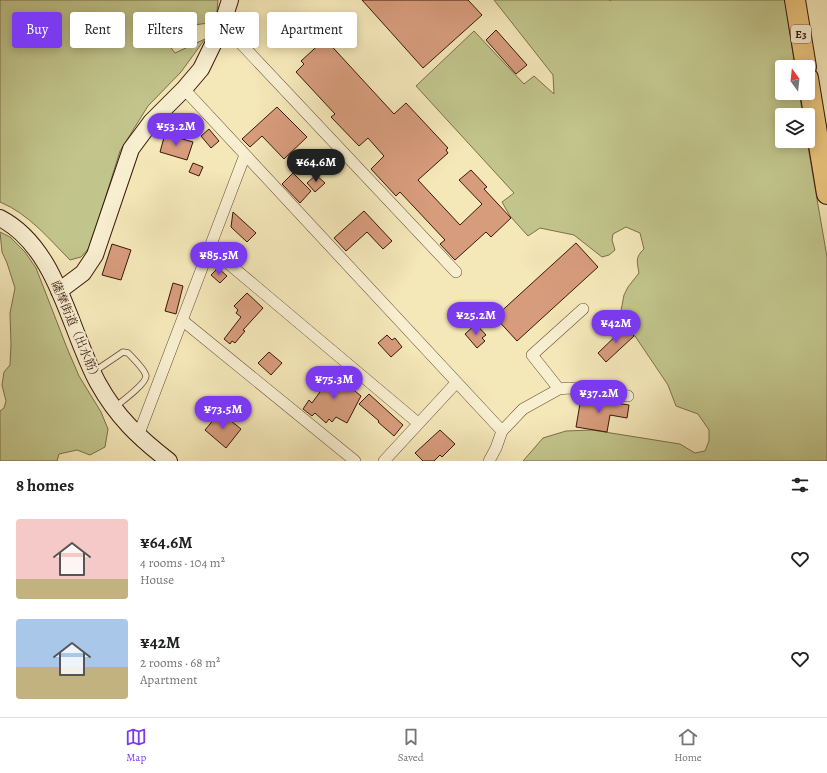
<!DOCTYPE html>
<meta charset="utf-8">
<style>
body{margin:0;font-family:Alegreya,"Noto Serif JP",serif;background:#f6f6f6;color:#202124;height:100vh;display:flex;flex-direction:column;font-size:15px;white-space:nowrap}
*{box-sizing:border-box;margin:0}
p{font-size:13px;color:#757577}
.icon{flex:none;width:22px;height:22px;fill:none;stroke:currentColor;stroke-width:2;stroke-linecap:round;stroke-linejoin:round}
.map{position:relative;height:461px;overflow:hidden}
.panel{display:flex;flex-direction:column;background:#fff;flex:1}
.panel>*{flex:none}
.guide{position:absolute;left:12px;top:12px;width:400px;height:36px;display:flex;gap:8px}
.needle{width:26px;rotate:345deg}
.fabs{position:absolute;left:775px;top:60px;display:grid;gap:8px}
.fabs a{display:grid;place-items:center;width:40px;height:40px;border-radius:4px;background:#fff;box-shadow:0 2px 10px #0003;font-size:20px}
.price{position:absolute;translate:-50% -34px;padding:0 9px;border-radius:14px;background:#7c3aed;color:#fff;font-size:13px;line-height:26px;filter:drop-shadow(0 1px 2px #0008)}
.price::after{content:'';position:absolute;left:50%;top:24px;width:12px;height:9px;margin-left:-6px;background:inherit;clip-path:polygon(0 0,100% 0,50% 100%)}
.price.on{background:#222;color:#fff}
ul{padding:0;list-style:none}
li{display:flex;align-items:center;gap:12px;height:100px;padding:0 16px}
li span{display:grid;place-items:center;flex:none;width:112px;height:80px;border-radius:4px;color:#555}
li>.icon{margin-inline-start:auto}
span .icon{width:48px;height:48px;fill:#fffc;stroke-width:1}
li b{font-size:17px}
h2{display:flex;justify-content:space-between;align-items:center;height:48px;padding:0 16px;font-size:17px}
.pill{padding:0 14px;border-radius:4px;background:#fff;box-shadow:0 2px 10px #0003;font-size:14px;line-height:36px}
.pill.on{background:#7c3aed;color:#fff}
.tabs{display:flex;justify-content:space-around;align-items:center;height:56px;border-top:1px solid #e0e0e0;background:#fff;font-size:11px;color:#757577}
.tabs a{display:grid;justify-items:center;gap:2px}
.tabs .on{color:#7c3aed}
.map>svg:first-child{display:block}
.green{fill:#c1c48b;stroke:#7d6e4a}
.building{fill:#d79c7c;stroke:#391709}
.lines{fill:none;stroke-linecap:round;stroke-linejoin:round}
.lane-casing{stroke:#684b35;stroke-width:7}
.street-casing{stroke:#684b35;stroke-width:12}
.secondary-casing{stroke:#391709;stroke-width:18}
.highway-casing{stroke:#391709;stroke-width:22}
.lane{stroke:#f8efd1;stroke-width:5.5}
.street{stroke:#f8efd1;stroke-width:11}
.secondary{stroke:#f8efd1;stroke-width:16}
.highway{stroke:#eac47c;stroke-width:20}
.labels{text-anchor:middle;dominant-baseline:central;stroke-width:4;stroke-linejoin:round;paint-order:stroke}
.shield{fill:#f8efd1;stroke:#725845;stroke-width:1}
.shield-label{font-size:11px;font-weight:bold;fill:#391709}
.street-label{font-size:12px;fill:#391709;stroke:#f8efd1}
</style>
<div class="map">
<svg width="827" height="461" viewBox="0 0 827 461">
<rect width="100%" height="100%" fill="#f4e7b8"/>
<filter id="stains"><feTurbulence type="fractalNoise" baseFrequency=".005" numOctaves="4"/><feColorMatrix values="0 0 0 0 .2 0 0 0 0 .09 0 0 0 0 .02 0 0 0 .5 -.17"/></filter>
<radialGradient id="worn" r=".72"><stop offset=".6" stop-color="#630" stop-opacity="0"/><stop offset="1" stop-color="#630" stop-opacity=".3"/></radialGradient>
<path class="green" d="M0,0H218L216,22L179,27L168,32L165,40L175,53L205,39L181,72L148,106L120,151L90,247L81,257L70,260C49,239 29,214 0,202Z
M494,0H609L610,1L612,0H785L795,67H782V93H799L803,115H782V141H807L827,257V461H523L543,438L566,431L592,430L680,444L695,453L705,451L709,441V430L698,414L676,406L668,385L635,336L624,331L619,321L624,295L628,287L639,273C637,262 635,257 644,249L640,233L626,227L613,234L612,240L615,250L609,255L602,257L574,235L540,228L528,236L510,216L502,202L514,193L416,86L474,31L524,84L534,76L554,94L553,75Z
M0,232L10,237L25,252L36,268L67,348L79,376L101,412L108,429L105,447L90,455L77,450L59,454L57,461H0V411L4,408L6,401L2,385L4,372L10,365L11,344L10,313L15,288L7,263L2,252Z"/>
<path class="building" d="M362,0H468L482,15L423,68Z
M496,30L527,65L516,74L486,40Z
M325,39L394,114L406,103L448,148L446,150L448,153L418,180L460,225L482,204L459,180L471,170L487,187L484,189L511,218L491,237L486,232L455,260L440,244L445,240L400,192L396,196L371,169L384,156L368,138L359,146L331,117L335,114L296,72L304,64L301,61Z
M277,107L307,137L284,159L262,136L250,147L242,139Z
M209,129L219,141L211,148L201,136Z
M165,134L193,142L187,160L160,152Z
M193,163L203,167L199,176L189,172Z
M293,173L311,191L300,203L282,184Z
M316,175L325,183L315,192L307,183Z
M364,211L392,241L383,249L367,232L346,251L334,238Z
M233,212L256,233L247,242L231,227Z
M576,243L598,267L517,341L495,317Z
M112,244L131,250L121,280L102,275Z
M218,268L227,276L220,283L211,275Z
M173,283L183,286L176,314L165,311Z
M247,293L263,308L243,330L245,331L235,343L232,341L230,344L224,339L241,317L236,313L238,310L234,306Z
M476,324L486,335L482,338L485,341L477,348L465,334Z
M625,327L634,336L606,362L598,353Z
M387,335L392,340L395,338L402,347L391,357L378,343Z
M269,352L282,363L271,375L258,363Z
M335,370L346,380L344,382L361,396L347,423L336,417L332,422L329,419L326,423L315,413L312,416L303,409L309,400L312,403L325,385L323,382Z
M369,394L403,425L394,436L378,422L379,421L359,404Z
M581,398L629,405L627,418L610,415L607,432L576,427Z
M220,412L241,429L226,448L205,430Z
M440,430L455,444L442,457L440,455L434,461H423L415,453Z"/>
<g class="lines">
<defs>
<path id="lane" d="M95,371L123,352L128,353C133,358 145,370 146,376C146,384 121,402 115,407"/>
<path id="street" d="M221,28L230,32L456,272
M184,89L502,431
M210,248L418,423
M182,320L355,461
M559,389L532,355L583,309
M138,436L245,155
M384,461L456,383
M489,461L496,448L502,431L523,409L559,389L569,388L628,396"/>
<path id="secondary" d="M0,218C58,248 69,330 98,383C116,416 139,438 169,461
M59,291L83,273L95,255L131,149L151,122L184,89L201,69L221,28L230,0"/>
<path id="highway" d="M795,0L806,67
M808,78L827,194"/>
</defs>
<use href="#lane" class="lane-casing"/>
<use href="#street" class="street-casing"/>
<use href="#secondary" class="secondary-casing"/>
<use href="#highway" class="highway-casing"/>
<use href="#lane" class="lane"/>
<use href="#street" class="street"/>
<use href="#secondary" class="secondary"/>
<use href="#highway" class="highway"/>
</g>
<g class="labels">
<rect class="shield" x="791" y="25" width="20" height="18" rx="3"/>
<g class="shield-label">
<text x="801" y="34">E3</text>
</g>
<g class="street-label">
<text transform="translate(76 331) rotate(67)">薩摩街道（出水筋）</text>
</g>
</g>
<rect width="100%" height="100%" filter="url(#stains)"/>
<rect width="100%" height="100%" fill="url(#worn)"/>
</svg>
<div class="fabs">
<a><svg class="needle" viewBox="-14 -14 28 28"><path d="M0-13l5 13h-10z" fill="#e53935"/><path d="M0 13l5-13h-10z" fill="#757577"/></svg></a>
<a><svg class="icon" aria-label="layers" viewBox="0 0 24 24"><path d="M12 4l9 5-9 5-9-5zM3 14l9 5 9-5"/></svg></a>
</div>
<b class="price" style="left:176px;top:147px">¥53.2M</b>
<b class="price on" style="left:316px;top:183px">¥64.6M</b>
<b class="price" style="left:219px;top:276px">¥85.5M</b>
<b class="price" style="left:476px;top:336px">¥25.2M</b>
<b class="price" style="left:616px;top:344px">¥42M</b>
<b class="price" style="left:334px;top:400px">¥75.3M</b>
<b class="price" style="left:599px;top:414px">¥37.2M</b>
<b class="price" style="left:223px;top:430px">¥73.5M</b>
<div class="guide">
<a class="pill on">Buy</a>
<a class="pill">Rent</a>
<a class="pill">Filters</a>
<a class="pill">New</a>
<a class="pill">Apartment</a>
</div>
</div>
<section class="panel">
<h2>8 homes<svg class="icon" aria-label="filters" viewBox="0 0 24 24"><path d="M4 7h16M4 17h16"/><circle cx="9" cy="7" r="2"/><circle cx="15" cy="17" r="2"/></svg></h2>
<ul>
<li><span style="background:linear-gradient(#f6c9c9 75%,#c2b280 0)"><svg class="icon" aria-label="home" viewBox="0 0 24 24"><path d="M3 11l9-7 9 7M6 9v11h12V9"/></svg></span><div><b>¥64.6M</b><p>4 rooms · 104 m²</p><p>House</p></div><svg class="icon" aria-label="heart" viewBox="0 0 24 24"><path d="M12 20l-8-8c-3-5 5-10 8-4 3-6 11-1 8 4z"/></svg></li>
<li><span style="background:linear-gradient(#a9c7e8 60%,#c2b280 0)"><svg class="icon" aria-label="home" viewBox="0 0 24 24"><path d="M3 11l9-7 9 7M6 9v11h12V9"/></svg></span><div><b>¥42M</b><p>2 rooms · 68 m²</p><p>Apartment</p></div><svg class="icon" aria-label="heart" viewBox="0 0 24 24"><path d="M12 20l-8-8c-3-5 5-10 8-4 3-6 11-1 8 4z"/></svg></li>
</ul>
</section>
<nav class="tabs">
<a class="on"><svg class="icon" aria-label="map" viewBox="0 0 24 24"><path d="M3 6l6-2 6 2 6-2v14l-6 2-6-2-6 2zM9 4v14M15 6v14"/></svg>Map</a>
<a><svg class="icon" aria-label="saved" viewBox="0 0 24 24"><path d="M7 4h10v16l-5-4-5 4z"/></svg>Saved</a>
<a><svg class="icon" aria-label="home" viewBox="0 0 24 24"><path d="M3 11l9-7 9 7M6 9v11h12V9"/></svg>Home</a>
</nav>
